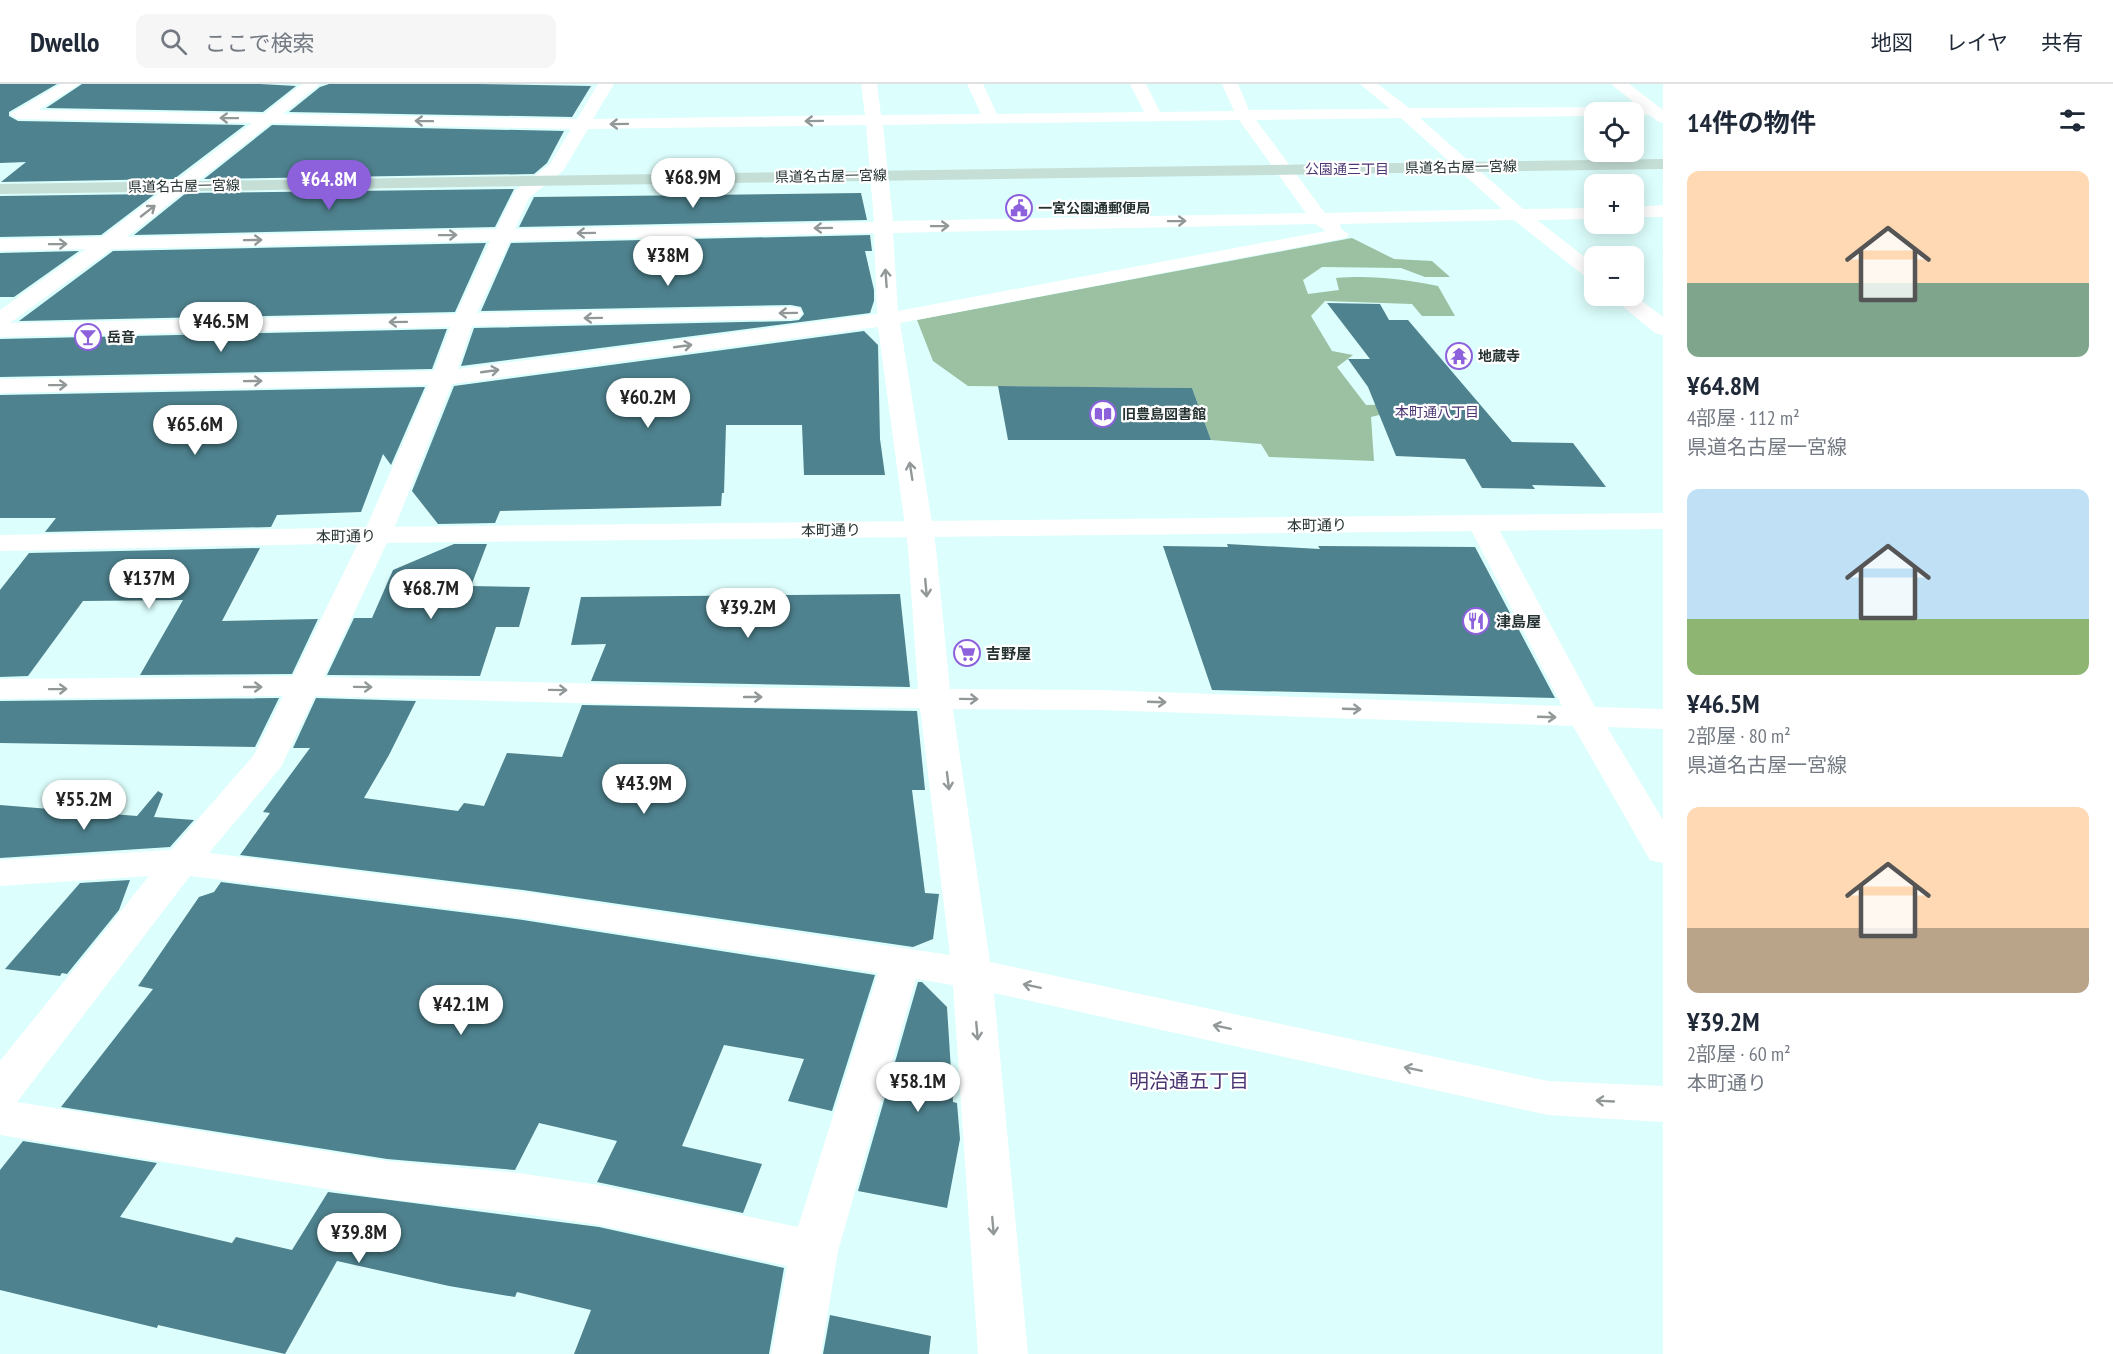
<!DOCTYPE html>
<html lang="ja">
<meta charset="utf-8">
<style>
body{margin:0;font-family:"PT Sans Narrow","Noto Sans JP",sans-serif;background:#f6f6f7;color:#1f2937;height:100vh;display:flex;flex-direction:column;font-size:22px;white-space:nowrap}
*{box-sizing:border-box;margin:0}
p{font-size:20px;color:#747a83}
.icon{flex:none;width:33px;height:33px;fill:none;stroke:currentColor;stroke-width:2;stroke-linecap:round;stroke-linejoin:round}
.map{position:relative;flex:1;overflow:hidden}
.side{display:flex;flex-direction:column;background:#fff;width:450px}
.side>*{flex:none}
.buttons{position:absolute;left:1584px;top:18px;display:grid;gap:12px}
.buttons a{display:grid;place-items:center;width:60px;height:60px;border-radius:12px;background:#fff;box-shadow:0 3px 15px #0003;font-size:30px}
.price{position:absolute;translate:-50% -51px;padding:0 14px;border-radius:21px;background:#fff;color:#222;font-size:20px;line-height:39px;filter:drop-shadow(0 2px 3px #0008)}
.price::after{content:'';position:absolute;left:50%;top:36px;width:18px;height:14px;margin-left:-9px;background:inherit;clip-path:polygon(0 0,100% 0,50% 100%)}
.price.active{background:#8c61db;color:#fff}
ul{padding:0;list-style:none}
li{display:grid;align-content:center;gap:12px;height:318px;padding:0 24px}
li span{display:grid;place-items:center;height:186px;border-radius:12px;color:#555}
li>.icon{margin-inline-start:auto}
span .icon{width:108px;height:108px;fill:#fffc;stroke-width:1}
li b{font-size:26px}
h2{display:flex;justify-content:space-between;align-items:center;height:72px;padding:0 24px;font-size:26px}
header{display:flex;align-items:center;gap:36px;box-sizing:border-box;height:84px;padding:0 30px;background:#fff;border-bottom:2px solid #e0e1e3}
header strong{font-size:28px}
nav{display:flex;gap:33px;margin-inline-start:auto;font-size:21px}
.search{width:420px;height:54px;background:#f6f6f7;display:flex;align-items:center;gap:15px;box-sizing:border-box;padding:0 21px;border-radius:12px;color:#747a83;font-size:22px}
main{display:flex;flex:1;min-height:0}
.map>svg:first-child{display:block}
.forest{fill:#9bc0a2}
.building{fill:#4e828e}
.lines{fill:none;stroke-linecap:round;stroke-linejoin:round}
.minor{fill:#fff;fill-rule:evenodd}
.tertiary{fill:#fff;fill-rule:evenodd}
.secondary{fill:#c5dfd7;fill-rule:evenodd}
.oneway{stroke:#929898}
.labels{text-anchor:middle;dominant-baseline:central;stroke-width:4.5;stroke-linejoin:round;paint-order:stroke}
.far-street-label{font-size:14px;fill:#253231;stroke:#fff}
.far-neighbourhood-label{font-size:14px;fill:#4a3672;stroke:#fff}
.far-poi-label{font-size:14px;font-weight:bold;fill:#253231;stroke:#fff;text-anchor:start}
.street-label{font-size:15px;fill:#253231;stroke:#fff}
.poi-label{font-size:15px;font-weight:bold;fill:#253231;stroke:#fff;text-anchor:start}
.near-neighbourhood-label{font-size:20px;fill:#4a3672;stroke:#fff}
</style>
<header>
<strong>Dwello</strong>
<div class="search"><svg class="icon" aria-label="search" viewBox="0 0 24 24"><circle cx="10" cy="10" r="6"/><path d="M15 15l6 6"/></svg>ここで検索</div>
<nav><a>地図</a><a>レイヤ</a><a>共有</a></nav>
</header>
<main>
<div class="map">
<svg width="1663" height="1270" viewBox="0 0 1663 1270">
<rect width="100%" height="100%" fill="#dcfefc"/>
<path class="forest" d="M1352,154L1394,175L1432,177L1450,193H1425L1401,184L1322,183L1303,196L1308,210L1339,206L1336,194C1373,191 1402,195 1438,202L1455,232H1422L1412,220L1325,217L1311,232L1332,267L1353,271L1337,283L1366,321L1423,320L1371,333L1374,377L1269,373L1261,360L1211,356L1192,304L968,302L933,277L917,236Z"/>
<path class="building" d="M0,0H57L9,28V32L18,37L245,41L174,95L1,98L26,78L0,79Z
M82,0H260L296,2L263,28L46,24Z
M329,0H478L591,2L572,33L289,28L320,3Z
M272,41L564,47L547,79L534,90L204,95Z
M514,105L495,143L134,151L186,109Z
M861,109L867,136L519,143L534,113Z
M155,110L101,151L0,153V112Z
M870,151L872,167H865L874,206V217L870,229L461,282L474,244L791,237L799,236L804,230L801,223L791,221L481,227L511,159Z
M486,159L455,228L19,237L113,167Z
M79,167L14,213H0V169Z
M1327,219L1380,220L1389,236H1408L1512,358L1573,359L1606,403L1532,401L1535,405L1482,404L1465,375L1396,372L1368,303L1348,275H1370Z
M447,245L432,285L0,293V255Z
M864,247L878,261L880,355L885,391H804L802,341H726L724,409H722L721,422L500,427L495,439L438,440L412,407L454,302Z
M998,302L1192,304L1211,356H1008Z
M425,303L391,381L383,370L361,428L277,431L271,443L45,448L56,434H0V311Z
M454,460H487L471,502L530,503L519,543H496L480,592L327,591L354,534H372L393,486Z
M1227,460L1320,465L1318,462L1475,463L1555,614L1212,606L1163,462L1228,463Z
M260,464L222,537L318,535L292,590L140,591L183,516L83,517L28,592L0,593V506L29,469Z
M900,510L910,603L591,597L606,560L571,561L581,513Z
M279,614L255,663L0,659V617Z
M316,614L416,617L389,671L364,714L458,727L464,719L484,722L507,669L562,673L582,621L917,627L925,706H912L925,809L939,810L933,855L913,863L523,806L240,771L270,729L263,728L310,664H293Z
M158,707L163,710L154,733L194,736L170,763L0,774V721L137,732Z
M130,796L119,826L67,890L62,889L60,892L5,885L80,799Z
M221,798L523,836L875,891L832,1027L788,1017L804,975L724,961L682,1062L762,1080L743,1129L597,1098L617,1057L539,1039L515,1086L387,1075L61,1023L153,905L138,902L199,813L214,808Z
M918,898H922L947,923L953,1018L957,1019L960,1055L947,1124L858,1107Z
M23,1057L157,1079L120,1133L232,1159L236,1153L292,1166L328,1108L599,1143L784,1184L769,1270H574L591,1226L517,1208L515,1213L449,1202L337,1177L285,1270L158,1241L157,1244L0,1206V1086Z
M830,1231L931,1252L929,1270H823Z"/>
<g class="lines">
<path class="minor" d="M61,0H80L38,26L264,30L302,0H320L283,30L577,35L598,0H614L593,35L865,31L861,0H877L881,31L981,30L967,0H983L997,30L1144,28L1130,0H1146L1160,28L1234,27L1222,0H1238L1249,26L1390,25L1360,0H1378L1409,24L1658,23L1660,26L1658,29L1652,31L1594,28V32L1420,34L1523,125L1594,124V135L1537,136L1594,180V196L1587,194L1514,136L1340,140L1341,145L1349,150L1346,154L900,239L936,464L950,605L1099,606L1562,622L1468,440L1472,434L1482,432L1492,434L1496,440L1595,623L1663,625V645L1607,643L1663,736V779L1650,776L1573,642L1099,626L953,625L990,878L1548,997L1663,1002V1038L1548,1031L994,909L1028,1270H978L953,901L916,895L838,1167L821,1270H771L787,1182L599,1141L518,1129L387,1115L0,1051V977L149,792L0,802V776L171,766L254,671L283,612L0,615V595L293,592L370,435L428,301L0,309V295L434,287L450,243L0,253V226L86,165L0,167V155L102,153L252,39L18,35L10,30ZM1401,34L1502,125L1325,129L1256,36ZM1239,36L1306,129L893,137L883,41ZM271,39L571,45L550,80L515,107L496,145L127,153ZM866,41L874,138L515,145L529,114L563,87L588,45ZM1315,140L1326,147L898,227L893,149ZM874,149L877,230L458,285L472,242L791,235L799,234L802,229L799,224L791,223L477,229L510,157ZM490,157L456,230L10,239L112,165ZM878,243L908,464L918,605L723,603L324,593L398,435L452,300ZM315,612L723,623L920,624L950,871L523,808L209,769L281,683ZM190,792L523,834L878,889L798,1143L599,1101L518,1089L387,1077L17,1018Z
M1663,121V133H1634V123Z
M1634,211L1663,233V251L1655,249L1610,212Z"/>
<path class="tertiary" d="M1611,0H1629L1663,26V39L1657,37Z
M1663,429V445L376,459L0,467V451L376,443Z"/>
<path class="secondary" d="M1663,75V85L0,110V100Z"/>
</g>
<defs><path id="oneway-shaft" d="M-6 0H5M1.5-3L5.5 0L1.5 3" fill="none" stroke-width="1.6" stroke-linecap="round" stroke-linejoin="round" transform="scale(1.5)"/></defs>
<g class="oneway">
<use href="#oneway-shaft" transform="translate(229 34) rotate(-179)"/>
<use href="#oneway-shaft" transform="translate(424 37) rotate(-179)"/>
<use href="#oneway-shaft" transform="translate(814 37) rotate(179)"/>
<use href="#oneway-shaft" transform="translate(619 40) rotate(179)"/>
<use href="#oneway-shaft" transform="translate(148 127) rotate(-38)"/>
<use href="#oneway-shaft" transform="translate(1177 137) rotate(-1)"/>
<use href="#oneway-shaft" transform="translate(940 142) rotate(-1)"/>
<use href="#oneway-shaft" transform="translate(823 144) rotate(179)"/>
<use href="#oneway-shaft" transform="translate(586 149) rotate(179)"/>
<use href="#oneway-shaft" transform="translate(448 151) rotate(-1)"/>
<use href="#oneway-shaft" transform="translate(253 156) rotate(-1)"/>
<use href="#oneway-shaft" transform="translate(58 160) rotate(-1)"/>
<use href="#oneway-shaft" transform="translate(886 194) rotate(-94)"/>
<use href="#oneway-shaft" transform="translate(788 229) rotate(179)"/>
<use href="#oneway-shaft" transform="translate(593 234) rotate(179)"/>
<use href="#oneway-shaft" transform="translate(398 238) rotate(179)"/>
<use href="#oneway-shaft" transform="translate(683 262) rotate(-8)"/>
<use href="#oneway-shaft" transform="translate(490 287) rotate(-8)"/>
<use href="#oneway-shaft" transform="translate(253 297) rotate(-1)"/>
<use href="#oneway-shaft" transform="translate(58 301) rotate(-1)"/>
<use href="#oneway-shaft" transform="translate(911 387) rotate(-99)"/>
<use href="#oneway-shaft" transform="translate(926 504) rotate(85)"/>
<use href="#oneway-shaft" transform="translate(253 603)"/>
<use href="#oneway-shaft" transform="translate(363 603) rotate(1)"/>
<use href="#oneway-shaft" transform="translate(58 605) rotate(-1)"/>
<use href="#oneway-shaft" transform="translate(558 606) rotate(1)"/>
<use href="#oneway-shaft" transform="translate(753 613)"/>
<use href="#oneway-shaft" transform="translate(969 615) rotate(1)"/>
<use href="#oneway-shaft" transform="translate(1157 618) rotate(2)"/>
<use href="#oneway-shaft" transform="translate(1352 625) rotate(2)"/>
<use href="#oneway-shaft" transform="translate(1547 633) rotate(2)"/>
<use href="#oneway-shaft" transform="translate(948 697) rotate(83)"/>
<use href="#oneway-shaft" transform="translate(1032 902) rotate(-168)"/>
<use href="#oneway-shaft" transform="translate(1222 943) rotate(-168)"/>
<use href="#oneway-shaft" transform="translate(977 947) rotate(85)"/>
<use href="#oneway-shaft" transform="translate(1413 985) rotate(-168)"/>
<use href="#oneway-shaft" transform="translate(1605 1017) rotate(-177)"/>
<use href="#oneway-shaft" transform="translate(993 1142) rotate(85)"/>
</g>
<defs>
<symbol id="civic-ring" viewBox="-11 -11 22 22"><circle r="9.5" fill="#fff" stroke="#8c61db" stroke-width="1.5"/><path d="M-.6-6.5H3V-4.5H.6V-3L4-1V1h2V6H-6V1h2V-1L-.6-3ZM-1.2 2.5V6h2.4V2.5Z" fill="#8c61db"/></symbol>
<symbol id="bar-ring" viewBox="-11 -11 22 22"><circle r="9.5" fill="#fff" stroke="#8c61db" stroke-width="1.5"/><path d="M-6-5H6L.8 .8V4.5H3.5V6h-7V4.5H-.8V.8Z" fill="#8c61db"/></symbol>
<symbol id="temple-ring" viewBox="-11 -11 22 22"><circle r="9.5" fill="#fff" stroke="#8c61db" stroke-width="1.5"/><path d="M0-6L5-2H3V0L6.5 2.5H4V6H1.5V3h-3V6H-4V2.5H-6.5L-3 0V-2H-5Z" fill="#8c61db"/></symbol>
<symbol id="library-ring" viewBox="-11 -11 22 22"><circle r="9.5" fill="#fff" stroke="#8c61db" stroke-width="1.5"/><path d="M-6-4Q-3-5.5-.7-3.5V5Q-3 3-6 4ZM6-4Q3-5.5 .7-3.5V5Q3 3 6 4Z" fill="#8c61db"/></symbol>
<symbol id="restaurant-ring" viewBox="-11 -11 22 22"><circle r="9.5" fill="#fff" stroke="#8c61db" stroke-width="1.5"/><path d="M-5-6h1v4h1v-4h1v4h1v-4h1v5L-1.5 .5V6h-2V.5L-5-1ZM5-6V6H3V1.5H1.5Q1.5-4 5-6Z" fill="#8c61db"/></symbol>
<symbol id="supermarket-ring" viewBox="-11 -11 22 22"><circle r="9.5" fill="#fff" stroke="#8c61db" stroke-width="1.5"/><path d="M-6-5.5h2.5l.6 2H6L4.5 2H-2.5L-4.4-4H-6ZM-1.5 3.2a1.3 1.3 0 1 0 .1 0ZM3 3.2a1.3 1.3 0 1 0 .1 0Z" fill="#8c61db"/></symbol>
</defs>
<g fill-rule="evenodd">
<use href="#civic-ring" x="1004" y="109" width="30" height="30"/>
<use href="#bar-ring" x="73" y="238" width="30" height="30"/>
<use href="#temple-ring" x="1444" y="257" width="30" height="30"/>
<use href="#library-ring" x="1088" y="315" width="30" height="30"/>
<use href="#restaurant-ring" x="1461" y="522" width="30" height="30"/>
<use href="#supermarket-ring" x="952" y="554" width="30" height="30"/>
</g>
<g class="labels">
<g class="far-street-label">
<text transform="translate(1461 83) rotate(-1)">県道名古屋一宮線</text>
<text transform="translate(831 92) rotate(-1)">県道名古屋一宮線</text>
<text transform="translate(184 102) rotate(-1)">県道名古屋一宮線</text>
</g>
<g class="far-neighbourhood-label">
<text x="1347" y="85">公園通三丁目</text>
<text x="1437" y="328">本町通八丁目</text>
</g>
<g class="far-poi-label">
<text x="1038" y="124">一宮公園通郵便局</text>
<text x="107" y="253">岳音</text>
<text x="1478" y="272">地蔵寺</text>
<text x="1122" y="330">旧豊島図書館</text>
</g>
<g class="street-label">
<text transform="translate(1317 441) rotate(-1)">本町通り</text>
<text transform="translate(831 446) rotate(-1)">本町通り</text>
<text transform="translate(346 452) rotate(-1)">本町通り</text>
</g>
<g class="poi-label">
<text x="1496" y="537">津島屋</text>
<text x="986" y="569">吉野屋</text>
</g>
<g class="near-neighbourhood-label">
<text x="1189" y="997">明治通五丁目</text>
</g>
</g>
</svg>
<div class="buttons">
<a><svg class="icon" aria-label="locate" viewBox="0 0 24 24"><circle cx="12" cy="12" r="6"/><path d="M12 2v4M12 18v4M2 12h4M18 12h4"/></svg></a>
<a>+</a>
<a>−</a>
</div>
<b class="price" style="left:693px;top:125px">¥68.9M</b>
<b class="price active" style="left:329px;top:127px">¥64.8M</b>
<b class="price" style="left:668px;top:203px">¥38M</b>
<b class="price" style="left:221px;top:269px">¥46.5M</b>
<b class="price" style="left:648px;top:345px">¥60.2M</b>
<b class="price" style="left:195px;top:372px">¥65.6M</b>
<b class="price" style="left:149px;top:526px">¥137M</b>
<b class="price" style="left:431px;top:536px">¥68.7M</b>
<b class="price" style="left:748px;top:555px">¥39.2M</b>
<b class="price" style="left:644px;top:731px">¥43.9M</b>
<b class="price" style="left:84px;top:747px">¥55.2M</b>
<b class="price" style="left:461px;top:952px">¥42.1M</b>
<b class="price" style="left:918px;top:1029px">¥58.1M</b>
<b class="price" style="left:359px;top:1180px">¥39.8M</b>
</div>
<section class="side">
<h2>14件の物件<svg class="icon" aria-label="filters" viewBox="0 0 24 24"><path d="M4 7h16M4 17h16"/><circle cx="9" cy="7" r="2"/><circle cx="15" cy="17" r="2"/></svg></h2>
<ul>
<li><span style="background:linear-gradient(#ffd9b3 60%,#7fa58c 0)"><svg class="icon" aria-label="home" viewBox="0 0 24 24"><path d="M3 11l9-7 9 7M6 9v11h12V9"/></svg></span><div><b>¥64.8M</b><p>4部屋 · 112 m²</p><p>県道名古屋一宮線</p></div></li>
<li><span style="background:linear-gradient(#bfe0f5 70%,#8fb573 0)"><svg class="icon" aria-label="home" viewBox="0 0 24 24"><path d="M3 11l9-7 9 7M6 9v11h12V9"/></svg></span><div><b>¥46.5M</b><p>2部屋 · 80 m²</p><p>県道名古屋一宮線</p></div></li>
<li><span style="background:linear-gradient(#ffd9b3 65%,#b9a48a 0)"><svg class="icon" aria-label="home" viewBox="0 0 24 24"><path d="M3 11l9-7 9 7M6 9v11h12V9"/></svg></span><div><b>¥39.2M</b><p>2部屋 · 60 m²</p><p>本町通り</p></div></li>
</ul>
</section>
</main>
